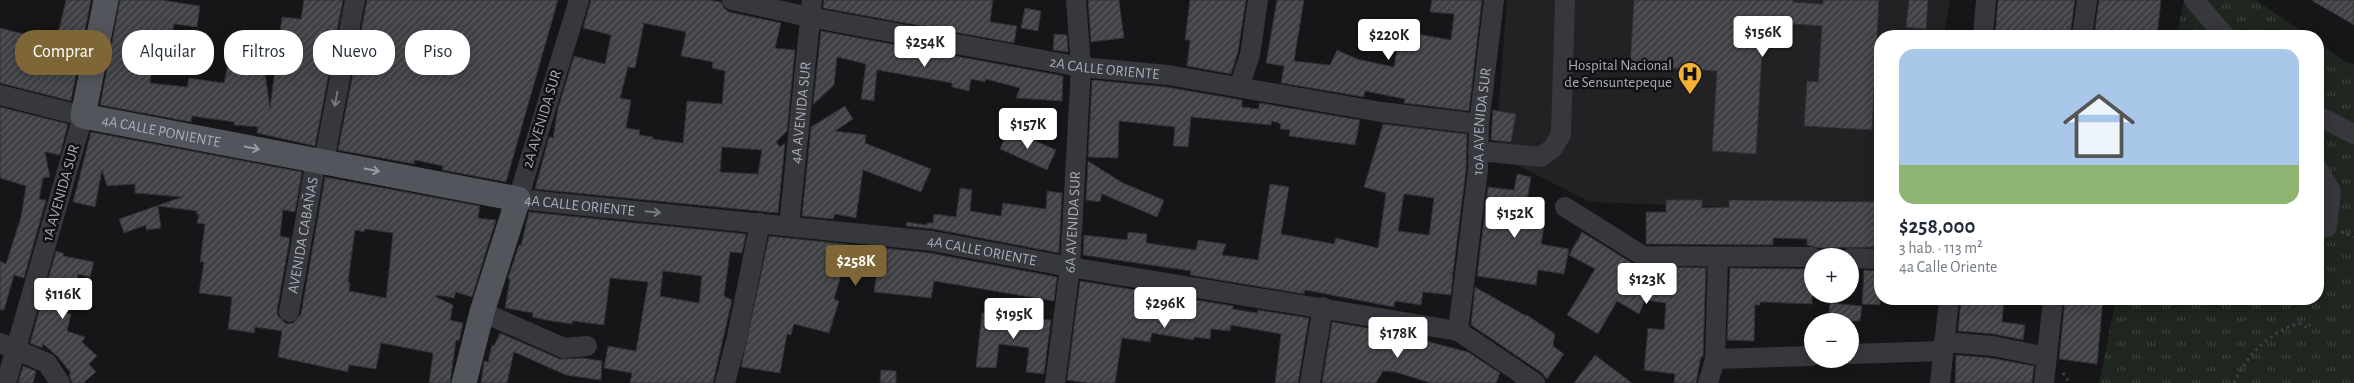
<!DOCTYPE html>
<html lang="es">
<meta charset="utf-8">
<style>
body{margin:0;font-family:"Alegreya Sans",sans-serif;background:#f2f2f3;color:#1f2937;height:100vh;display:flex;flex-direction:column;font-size:19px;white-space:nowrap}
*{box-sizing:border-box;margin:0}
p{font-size:16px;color:#747a83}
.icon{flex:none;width:28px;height:28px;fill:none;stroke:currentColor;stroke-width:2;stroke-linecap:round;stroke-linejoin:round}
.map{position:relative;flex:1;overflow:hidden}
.drawer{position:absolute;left:1874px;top:30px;width:450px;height:275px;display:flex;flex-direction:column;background:#fff;border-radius:20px;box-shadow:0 2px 12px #0003}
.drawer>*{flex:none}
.hud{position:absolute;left:15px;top:30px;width:475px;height:45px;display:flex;gap:10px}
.tools{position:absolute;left:1804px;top:248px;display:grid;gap:10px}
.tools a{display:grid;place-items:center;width:55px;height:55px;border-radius:50%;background:#fff;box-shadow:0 2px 12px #0003;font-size:25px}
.price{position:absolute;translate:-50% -42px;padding:0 11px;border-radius:5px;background:#fff;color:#222;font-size:16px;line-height:32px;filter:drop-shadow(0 1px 2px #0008)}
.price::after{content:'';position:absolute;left:50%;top:30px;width:15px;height:11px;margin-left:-8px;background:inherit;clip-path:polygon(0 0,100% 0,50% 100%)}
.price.on{background:#7e6636;color:#fff}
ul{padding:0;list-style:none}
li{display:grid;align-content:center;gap:10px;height:265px;padding:0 25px}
li span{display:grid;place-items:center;height:155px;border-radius:15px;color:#555}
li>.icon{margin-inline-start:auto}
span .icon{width:90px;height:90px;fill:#fffc;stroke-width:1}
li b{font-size:21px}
.chip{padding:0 18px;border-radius:20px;background:#fff;box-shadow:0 2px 12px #0003;font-size:18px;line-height:45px}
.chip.on{background:#7e6636;color:#fff}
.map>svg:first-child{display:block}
.built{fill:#222225}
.park{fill:url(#park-tufts)}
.building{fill:url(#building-hatch);stroke:#303034;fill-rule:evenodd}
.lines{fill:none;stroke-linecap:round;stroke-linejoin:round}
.path{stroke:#3d3f44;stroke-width:3;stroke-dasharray:2.5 4;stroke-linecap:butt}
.minor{stroke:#37383d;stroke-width:20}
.major{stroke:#53555c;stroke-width:25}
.oneway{stroke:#757881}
.oneway2{stroke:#979ba6}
.labels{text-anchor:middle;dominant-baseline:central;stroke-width:5;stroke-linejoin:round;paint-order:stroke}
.poi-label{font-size:15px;fill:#a8adb8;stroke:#111113;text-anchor:end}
.street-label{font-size:15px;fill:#a8adb8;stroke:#111113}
</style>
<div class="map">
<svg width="2354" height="383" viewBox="0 0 2354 383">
<defs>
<pattern id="park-tufts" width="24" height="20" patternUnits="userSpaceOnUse" patternTransform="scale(1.25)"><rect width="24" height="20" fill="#1e261f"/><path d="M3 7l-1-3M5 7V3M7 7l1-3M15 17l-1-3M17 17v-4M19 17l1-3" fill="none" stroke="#3c433d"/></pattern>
<pattern id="building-hatch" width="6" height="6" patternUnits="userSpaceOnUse" patternTransform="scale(1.25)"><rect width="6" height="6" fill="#404145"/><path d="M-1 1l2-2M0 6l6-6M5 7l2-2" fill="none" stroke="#595a5e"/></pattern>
</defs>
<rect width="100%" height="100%" fill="#161618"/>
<path class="built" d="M1507,0H1950L1944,36H1880V213L1590,202L1495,154Z"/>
<path class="park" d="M2184,0H2256L2309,36H2177Z
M2318,42L2346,62L2354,64V383H2099L2116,299H2318Z"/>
<path class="building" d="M66,0H91L71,101L0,83V28L56,42Z
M120,0H162L200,6L197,27L174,24L171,40L161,38L160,48H155L150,83L187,87L189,78L224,83L230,54L244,56L242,70L265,73L270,108L282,17L301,19L304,0H343L315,146L257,133L258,127L234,125V122L192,116L191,122L100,105Z
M367,0H558L506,182L442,170L443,166L415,160L414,164L338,150Z
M591,0H709L721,2L724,8L729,12L781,23L775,48L795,50L787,131L776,142L780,147L785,143L778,213L535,189L549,137L553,138L558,108L574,56L605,64L611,35L583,28ZM644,23L686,32L681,56L713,62L712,68L725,71L722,104L687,101L683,143L653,139V137L639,135L640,130L626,128L631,100L620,98L628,67L635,68ZM722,147L762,150L758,174L720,172Z
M824,0H993L990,22L1017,26L1014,43L823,8Z
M1088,0H1119L1124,38L1091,42Z
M1190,0H1246L1238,52L1231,74L1187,66L1190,40H1185Z
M1277,0H1304L1294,61L1330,65L1337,50L1357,59L1394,67L1397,49L1415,51L1418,34L1451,40L1454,14L1430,12L1432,0H1482L1469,111L1404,103L1405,99L1365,91L1364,97L1281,83L1284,66L1266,63Z
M1634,0H1793V2L1823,4V0H1879L1872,130L1804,126L1807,81L1818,82L1822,26L1764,22L1756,154L1712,151L1717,71L1630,66Z
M1909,0H1928L1926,29L1906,27Z
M1998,0H2075L2070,36H1995Z
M2099,0H2161L2157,36H2094Z
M2311,0H2354V25Z
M1025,8L1041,11L1038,31L1021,28Z
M821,31L1063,76L1062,101L1016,98L1020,88L985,79V82L971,79L969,91L952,87V83L877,70L874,101L861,99L866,64L837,57L834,85L813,105Z
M1054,34L1067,35L1068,52L1053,50Z
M1092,80L1166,87L1242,100V107L1258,109L1260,103L1360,120L1355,145L1289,136L1290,130L1280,129L1281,124L1272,121L1271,125L1191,117L1188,147L1173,146L1175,127L1119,121L1118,158L1088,157Z
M845,106L853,119L835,131L866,135L865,143L931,169L921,192L863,170L856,218L835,214L833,219L802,216L811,127Z
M0,107L68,124L60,155L45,152L50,177L43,178L39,199L46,200L24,278L14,275L4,310H0V261L6,264L21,217L26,186L0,178Z
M1493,110L1516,114L1511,142L1491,140Z
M1383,124L1467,134L1466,170L1453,273H1450L1453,274L1451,295L1423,292L1421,305L1395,301L1394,307L1316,292L1305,290L1304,294L1190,275L1191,271L1083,255L1084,235L1127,240L1128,232L1147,234L1146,243L1196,250L1198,240L1226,244L1222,255L1258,260L1270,184L1289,187L1281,234L1334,244L1336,238L1378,248L1386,193L1364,187ZM1404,194L1434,198L1429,235L1398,231Z
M1009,129L1056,150L1047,170L1000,149Z
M91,132L302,172L295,212L283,210L280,236L290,238L277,310L278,316L286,324L293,323L301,314L325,177L480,206L478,218L496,220L472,297L456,292L454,298L437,295L436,297L453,305L450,320L463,323L459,341L456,340L450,383H429L433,353L381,343L376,369L349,365L348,372L278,357L282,331L255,327L254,333L228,329L232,297L199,293L204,262H200L205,224L197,223L199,214H196L197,211L158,206L161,228L146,230V225L124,233L119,219L182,197L135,193V184L107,186L102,170L95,207L73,202ZM365,229L393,233L386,298L349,291L350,283L348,282L355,230L364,232Z
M1088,161L1123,183L1164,200L1157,217L1102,194L1100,202L1086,200Z
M1517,174L1531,177L1523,225L1544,227L1541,244L1569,249L1564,274L1538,270L1536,285L1477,276L1488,187L1514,190Z
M960,188L972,190L970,211L1001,216L1003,203L1046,209L1047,191L1062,193L1059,253L934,229L906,226L907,222L927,225V223H933L934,214L956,217Z
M1666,200H1702V208L1729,207V200L1880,202V247L1819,248L1807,245V239L1773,238V245L1646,244V212H1666Z
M529,212L746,234L742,253L730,252L724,296L732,300L713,383H630L632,373L604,368L608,346L636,351L648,282L610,278L604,325L572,321V324L551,321L532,317L533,313L505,308L510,279L508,278L519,245H521ZM663,271L702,276L699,303L660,296Z
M1582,232L1637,266L1706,268L1703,357H1701L1696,383H1674L1675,374L1644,370L1648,328L1664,330L1666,303L1645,300L1639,314L1617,301L1598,334L1567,315L1595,269L1569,255Z
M769,236L930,253L1057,277L1054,301L934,281L931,298L874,292L877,273L843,268L834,299L839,301L829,333L794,324L791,335L787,334L780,373L741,367Z
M56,251L63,253L64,256L94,262L90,277L78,274L76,282L67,280L60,312L71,314L67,331L85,337L82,342L97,356L89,364L96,372L83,383H72L69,374L71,373L57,356L43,344L42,348L30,343Z
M1730,268L1812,269V304L1760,302V305H1755L1754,341L1727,340Z
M1864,270L1880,271V305L1862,304Z
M1080,281L1233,306V309L1257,313L1258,310L1309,318L1298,383H1275L1281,334L1231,325L1230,331L1211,329L1210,339L1194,337V340L1152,333L1150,342L1122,338L1115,383H1088L1067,380Z
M1475,287L1526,316L1527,315L1555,334L1553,346L1564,354L1547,379L1542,373L1471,325Z
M1961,299H2004L2002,322L2025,325L2023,340L1994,334L1958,331Z
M2065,299H2103L2097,364L2059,359Z
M1830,303L1862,306L1860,321H1828Z
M982,313L1051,320L1044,374L1026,372L1029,348L999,344L996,368L976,367Z
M1332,322L1385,331L1406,339L1407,336L1468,352L1500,373L1496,383H1431L1395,372L1383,371L1376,383H1322Z
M500,333L560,359L583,358L602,361L601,380L566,375L514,352L507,383H481L484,361L488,362L492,345L494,346Z
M1595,355L1632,383H1574Z
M1956,355L1991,358L2034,366L2032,383H1955Z
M23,366L36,371L33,383H18Z
M881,370L896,371V383H880Z"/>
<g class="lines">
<path class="path" d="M2341,232L2354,237
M2063,373L2070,383
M2234,383C2248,354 2268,333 2299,323L2308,328L2310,324"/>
<g class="minor">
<path id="s1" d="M579,0L518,199L932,241L1070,267L1458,331L1535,383"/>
<path id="s2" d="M732,0L809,17L1081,67L1168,75L1381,112L1479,124"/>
<path d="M2194,0L2225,36"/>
<path d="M1983,36L1986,0"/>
<path d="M2082,36L2087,0"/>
<path d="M1239,87L1250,55L1258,0"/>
<path d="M0,95L83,116L6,383"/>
<path d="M2318,116L2354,134"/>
<path d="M1478,151L1541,157L1553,148L1561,134L1565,0"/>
<path d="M324,161L355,0"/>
<path d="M2318,169L2331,192L2327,227"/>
<path d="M1565,207L1643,256L1812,257"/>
<path id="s3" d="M789,226L812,0"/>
<path d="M1850,258L1880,259"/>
<path id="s4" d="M289,312L316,160"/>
<path d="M482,312L564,348L587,346"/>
<path id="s5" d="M1458,331L1478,170L1479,124L1494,0"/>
<path d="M1944,342L1993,346L2047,357"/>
<path d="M0,343L47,363L60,383"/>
<path d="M1850,354L1943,351"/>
<path d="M1715,359L1812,356"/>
<path d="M725,383L737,337L760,223"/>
<path id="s6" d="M1055,383L1070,267L1081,67L1076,0"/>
<path d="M1310,383L1323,307"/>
<path d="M1708,383L1715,359L1718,257"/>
<path d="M1940,383L1949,299"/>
<path d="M2044,383L2053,299"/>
</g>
<path class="major" id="s7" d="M106,0L83,116L518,199L482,312L464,383"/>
</g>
<defs><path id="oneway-shaft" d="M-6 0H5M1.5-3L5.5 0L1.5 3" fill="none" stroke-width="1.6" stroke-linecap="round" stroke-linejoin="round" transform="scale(1.25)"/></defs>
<g class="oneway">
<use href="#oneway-shaft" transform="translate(336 99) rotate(101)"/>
<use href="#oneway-shaft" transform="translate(653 212) rotate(6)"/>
</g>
<g class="oneway2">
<use href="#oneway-shaft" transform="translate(252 148) rotate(11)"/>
<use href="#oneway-shaft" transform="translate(372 170) rotate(11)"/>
</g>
<defs>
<symbol id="hospital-pin" viewBox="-11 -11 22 30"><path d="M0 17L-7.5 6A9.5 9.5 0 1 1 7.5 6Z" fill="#f2b134" stroke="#111113"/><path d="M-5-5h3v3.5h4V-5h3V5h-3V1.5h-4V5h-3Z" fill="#111"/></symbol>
</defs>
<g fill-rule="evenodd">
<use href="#hospital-pin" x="1676" y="60" width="28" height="38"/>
</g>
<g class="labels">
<g class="poi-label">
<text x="1672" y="65">Hospital Nacional<tspan x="1672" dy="17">de Sensuntepeque</tspan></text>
</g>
<g class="street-label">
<text stroke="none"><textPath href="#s2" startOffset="379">2A CALLE ORIENTE</textPath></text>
<text stroke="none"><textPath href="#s3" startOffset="114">4A AVENIDA SUR</textPath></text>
<text transform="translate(542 119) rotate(-73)">2A AVENIDA SUR</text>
<text stroke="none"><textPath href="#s5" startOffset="211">10A AVENIDA SUR</textPath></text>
<text stroke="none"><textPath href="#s7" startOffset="198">4A CALLE PONIENTE</textPath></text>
<text transform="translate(61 193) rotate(-74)">1A AVENIDA SUR</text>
<text stroke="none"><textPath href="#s1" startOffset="270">4A CALLE ORIENTE</textPath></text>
<text stroke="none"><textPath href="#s6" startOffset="162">6A AVENIDA SUR</textPath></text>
<text stroke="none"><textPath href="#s4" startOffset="78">AVENIDA CABAÑAS</textPath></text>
<text stroke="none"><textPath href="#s1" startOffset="675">4A CALLE ORIENTE</textPath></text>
</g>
</g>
</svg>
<div class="tools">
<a>+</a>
<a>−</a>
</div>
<b class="price" style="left:1763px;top:58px">$156K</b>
<b class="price" style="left:1389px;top:61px">$220K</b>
<b class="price" style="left:925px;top:68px">$254K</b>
<b class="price" style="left:1028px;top:150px">$157K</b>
<b class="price" style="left:1515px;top:239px">$152K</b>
<b class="price on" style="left:856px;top:287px">$258K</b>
<b class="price" style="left:1647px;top:305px">$123K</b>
<b class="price" style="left:63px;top:320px">$116K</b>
<b class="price" style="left:1165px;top:329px">$296K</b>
<b class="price" style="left:1014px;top:340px">$195K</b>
<b class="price" style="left:1398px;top:359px">$178K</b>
<div class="hud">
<a class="chip on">Comprar</a>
<a class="chip">Alquilar</a>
<a class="chip">Filtros</a>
<a class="chip">Nuevo</a>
<a class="chip">Piso</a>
</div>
<section class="drawer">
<ul>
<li><span style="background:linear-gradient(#a9c7e8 75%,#8fb573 0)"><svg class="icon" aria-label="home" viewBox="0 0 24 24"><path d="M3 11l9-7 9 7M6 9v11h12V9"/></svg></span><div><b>$258,000</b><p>3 hab. · 113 m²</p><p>4a Calle Oriente</p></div></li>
</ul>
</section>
</div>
